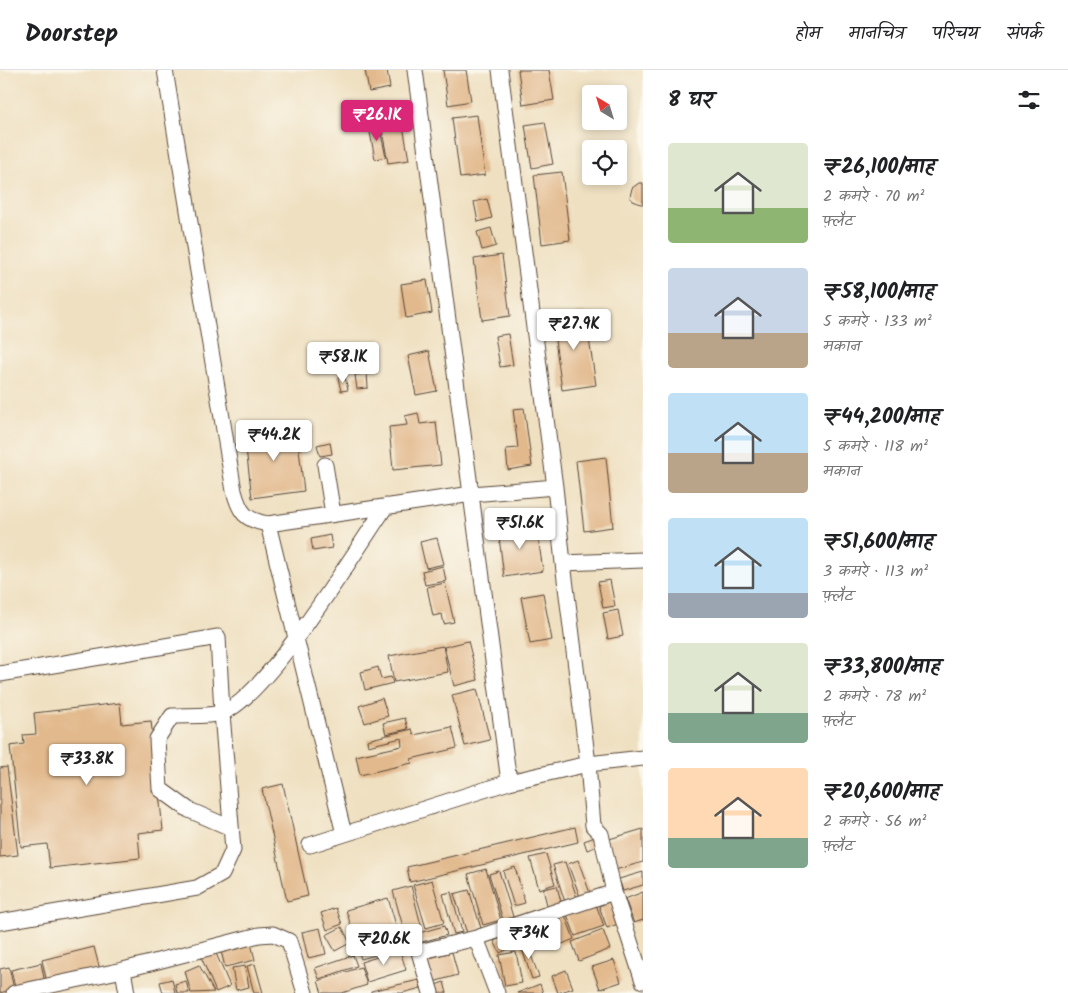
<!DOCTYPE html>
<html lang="hi">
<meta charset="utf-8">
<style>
body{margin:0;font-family:Kalam,"Playpen Sans Deva",sans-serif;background:#f6f6f6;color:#202124;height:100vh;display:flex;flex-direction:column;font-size:19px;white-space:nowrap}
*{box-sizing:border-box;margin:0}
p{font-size:16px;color:#757577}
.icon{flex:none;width:28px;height:28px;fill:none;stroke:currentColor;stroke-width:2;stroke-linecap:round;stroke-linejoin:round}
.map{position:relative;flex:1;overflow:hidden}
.sheet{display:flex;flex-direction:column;background:#fff;width:425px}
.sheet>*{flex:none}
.needle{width:32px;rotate:322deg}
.buttons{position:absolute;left:582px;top:15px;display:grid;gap:10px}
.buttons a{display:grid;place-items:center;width:45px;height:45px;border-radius:5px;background:#fff;box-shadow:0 2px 8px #0003;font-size:25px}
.price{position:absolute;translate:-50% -42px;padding:0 11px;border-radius:5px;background:#fff;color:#222;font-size:16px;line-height:32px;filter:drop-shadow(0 1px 2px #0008)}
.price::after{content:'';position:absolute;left:50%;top:30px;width:15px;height:11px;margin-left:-8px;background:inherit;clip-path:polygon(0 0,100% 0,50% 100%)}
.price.selected{background:#db2777;color:#fff}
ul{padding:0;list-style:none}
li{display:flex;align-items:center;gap:15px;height:125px;padding:0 25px}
li span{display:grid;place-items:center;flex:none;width:140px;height:100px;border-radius:5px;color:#555}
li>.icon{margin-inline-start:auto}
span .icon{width:60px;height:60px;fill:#fffc;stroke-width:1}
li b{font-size:21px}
h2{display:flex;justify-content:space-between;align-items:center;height:60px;padding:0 25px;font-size:21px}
header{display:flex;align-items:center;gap:30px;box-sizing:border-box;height:70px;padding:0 25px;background:#fff;border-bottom:1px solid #e0e0e0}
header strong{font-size:24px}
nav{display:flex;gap:28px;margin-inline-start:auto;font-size:18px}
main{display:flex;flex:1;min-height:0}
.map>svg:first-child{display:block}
.building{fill:#e2b98d}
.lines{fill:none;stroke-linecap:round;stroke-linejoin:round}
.street-casing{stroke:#564536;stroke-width:17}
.street{stroke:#fff;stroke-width:15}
</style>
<header>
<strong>Doorstep</strong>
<nav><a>होम</a><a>मानचित्र</a><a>परिचय</a><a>संपर्क</a></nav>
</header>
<main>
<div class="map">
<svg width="643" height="923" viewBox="0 0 643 923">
<rect width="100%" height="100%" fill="#fbf7ec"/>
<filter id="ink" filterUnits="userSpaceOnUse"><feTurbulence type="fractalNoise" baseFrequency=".02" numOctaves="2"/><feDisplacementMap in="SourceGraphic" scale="10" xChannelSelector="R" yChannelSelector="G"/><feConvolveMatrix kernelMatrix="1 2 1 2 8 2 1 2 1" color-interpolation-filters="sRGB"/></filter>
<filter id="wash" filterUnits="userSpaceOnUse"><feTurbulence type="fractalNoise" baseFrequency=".0096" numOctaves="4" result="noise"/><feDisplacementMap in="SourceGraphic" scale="20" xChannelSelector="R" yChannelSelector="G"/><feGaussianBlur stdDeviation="1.12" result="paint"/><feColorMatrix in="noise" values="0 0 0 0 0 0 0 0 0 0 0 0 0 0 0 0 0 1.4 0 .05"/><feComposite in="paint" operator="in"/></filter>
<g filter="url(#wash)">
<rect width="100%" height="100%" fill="#efe0c1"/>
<g id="blocks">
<path class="building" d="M365,0H387L390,18L369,22Z
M443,0H466L471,31L448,35Z
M518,0H549L554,30L523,35Z
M477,45L485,105L460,108L452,48Z
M545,52L553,94L532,98L525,55Z
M379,55L386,87L375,89L369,57Z
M403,56L409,90L388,93L382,60Z
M562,102L570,170L542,174L534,105Z
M639,113H643V134H641L633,131L630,127L632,118Z
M487,129L492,148L478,152L474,132Z
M491,158L496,176L482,180L477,162Z
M502,185L510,246L482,250L474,189Z
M427,210L432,243L406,248L401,214Z
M585,242L596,315L562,320L552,248Z
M508,264L513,295L500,297L495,266Z
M429,281L437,321L416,325L408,286Z
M367,303L368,318L357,319L355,305Z
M345,307L348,320L341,321L338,308Z
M524,338L532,396L508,400L506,379L518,378L513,339Z
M418,343L420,354L436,352L441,395L393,400L389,357L407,355L405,346Z
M296,355L304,421L252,428L244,362Z
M330,372L332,384L320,386L317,375Z
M606,387L613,457L584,461L576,391Z
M536,453L543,501L504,507L498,459Z
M330,465L332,478L313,481L311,469Z
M437,468L444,494L426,498L420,472Z
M443,496L446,511L425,515L422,501Z
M610,510L615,536L603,538L598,512Z
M445,513L454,552L444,554L442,544L433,546L427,517Z
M543,523L552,570L530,574L521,527Z
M618,540L623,566L608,569L603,543Z
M468,571L478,610L454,616L444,577Z
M443,576L448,602L394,612L389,586Z
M378,597L381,609L391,607L393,613L365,620L361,602Z
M477,619L490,670L465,676L452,625Z
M382,628L388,646L365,653L359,636Z
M120,633L122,654L151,651L163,760L138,763L140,788L50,798L47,774L21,777L10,676L24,674L23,665L36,664L34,643Z
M405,648L408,659L386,664L383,653Z
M452,657L457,678L411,689L412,693L360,705L356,686L402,676L401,668L368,676L367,670L412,659L414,665Z
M7,697L18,785L0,787V698Z
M283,714L308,826L287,831L262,719Z
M575,757L578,772L410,812L407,797Z
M643,759V792L615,800L606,770Z
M598,766L601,775L587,780L584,771Z
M546,784L555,814L539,819L530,788Z
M578,790L590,823L580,827L568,794Z
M565,792L577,828L565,832L553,795Z
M515,797L525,833L514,836L503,801Z
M486,799L501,850L483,855L468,804Z
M499,801L514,850L504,853L489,804Z
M643,802V815L623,821L619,809Z
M432,810L444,853L426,858L413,815Z
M411,816L422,859L405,864L393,821Z
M557,816L562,836L548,839L543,819Z
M469,820L481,858L467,863L454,824Z
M451,822L462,862L454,864L443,824Z
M643,822V850L634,853L625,829Z
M388,828L398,862L357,875L346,840Z
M595,832L604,856L575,866L566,842Z
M609,832L618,854L607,858L599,836Z
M336,838L342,854L327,860L321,843Z
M565,845L574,869L560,875L550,851Z
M444,856L447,865L361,889L358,880Z
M342,857L350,873L335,881L326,865Z
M320,858L326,884L308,888L302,862Z
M603,860L610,879L579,891L572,872Z
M503,867L508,879L500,883L494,871Z
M526,871L539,907L532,909L520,873Z
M251,873L255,890L225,897L221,881Z
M94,877L100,900L47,913L42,890Z
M400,880L406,900L367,912L361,892Z
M215,881L230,916L216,922L201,887Z
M452,882L458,905L433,912L426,889Z
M516,882L522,913L505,916L499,885Z
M353,885L357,896L319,909L315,898Z
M614,890L621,912L600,919L592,897Z
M41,893L45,913L16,920L11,900Z
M255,894L263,923H254L247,896Z
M199,895L214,922L191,923L185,901Z
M245,896L249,917L236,920L232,898Z
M9,897L14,919L0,923V899Z
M361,897L367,915L342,923H322L318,911Z
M566,900L573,918L558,923L552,906Z
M172,909L175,923H163L160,912Z
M419,910L421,918L402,923H371V921Z
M186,911L189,923H177L175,914Z
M444,912L447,923H436L433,916Z
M540,914L543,923H517Z"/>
</g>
</g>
<g filter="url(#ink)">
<use href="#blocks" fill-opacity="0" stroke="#564536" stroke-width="1"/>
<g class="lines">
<defs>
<path id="street" d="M165,0L234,421C240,443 245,450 268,454L472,424L555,417
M415,0L509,712L588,694L563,493
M500,0L555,417L563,493L643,490
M325,395L333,444
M268,454L344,764
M0,604L218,567L222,643L233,780L222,804L197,818L0,852
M643,688L588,694L593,756L601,764L614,822L643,911
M231,758L189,740L160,719L157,669L172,646C187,645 207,647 221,643C263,632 358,477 386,436
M310,775L509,712
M476,868L497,923
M123,900L127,923
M14,923L123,900L259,865L273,864L289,871L305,923
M431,923L419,882L476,868L614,822"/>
</defs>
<use href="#street" class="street-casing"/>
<use href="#street" class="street"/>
</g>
</g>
</svg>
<div class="buttons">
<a><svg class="needle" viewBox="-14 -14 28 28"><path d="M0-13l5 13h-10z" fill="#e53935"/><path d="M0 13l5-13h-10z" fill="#757577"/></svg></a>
<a><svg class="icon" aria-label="locate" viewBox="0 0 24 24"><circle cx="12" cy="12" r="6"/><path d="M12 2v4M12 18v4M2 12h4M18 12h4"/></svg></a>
</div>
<b class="price selected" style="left:377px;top:72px">₹26.1K</b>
<b class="price" style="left:574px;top:281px">₹27.9K</b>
<b class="price" style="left:343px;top:314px">₹58.1K</b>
<b class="price" style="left:274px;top:392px">₹44.2K</b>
<b class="price" style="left:520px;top:480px">₹51.6K</b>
<b class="price" style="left:87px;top:716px">₹33.8K</b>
<b class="price" style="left:529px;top:890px">₹34K</b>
<b class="price" style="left:384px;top:896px">₹20.6K</b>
</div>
<section class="sheet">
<h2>8 घर<svg class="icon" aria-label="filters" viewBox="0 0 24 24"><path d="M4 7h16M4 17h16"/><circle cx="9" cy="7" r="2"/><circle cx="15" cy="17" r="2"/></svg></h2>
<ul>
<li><span style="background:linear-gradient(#dfe7d0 65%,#8fb573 0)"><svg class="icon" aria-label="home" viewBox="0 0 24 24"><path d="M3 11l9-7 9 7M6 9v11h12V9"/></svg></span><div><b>₹26,100/माह</b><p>2 कमरे · 70 m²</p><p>फ़्लैट</p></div></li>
<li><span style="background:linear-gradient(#c9d6e8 65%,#b9a48a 0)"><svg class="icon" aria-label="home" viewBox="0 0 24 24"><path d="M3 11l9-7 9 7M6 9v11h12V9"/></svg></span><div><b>₹58,100/माह</b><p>5 कमरे · 133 m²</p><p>मकान</p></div></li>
<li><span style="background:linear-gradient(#bfe0f5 60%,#b9a48a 0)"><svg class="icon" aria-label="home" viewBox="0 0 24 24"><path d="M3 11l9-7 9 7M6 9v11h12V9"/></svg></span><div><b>₹44,200/माह</b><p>5 कमरे · 118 m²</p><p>मकान</p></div></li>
<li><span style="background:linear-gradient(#bfe0f5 75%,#9aa5b1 0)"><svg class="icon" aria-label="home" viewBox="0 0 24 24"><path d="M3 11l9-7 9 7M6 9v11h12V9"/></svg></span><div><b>₹51,600/माह</b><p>3 कमरे · 113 m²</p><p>फ़्लैट</p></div></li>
<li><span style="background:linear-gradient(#dfe7d0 70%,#7fa58c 0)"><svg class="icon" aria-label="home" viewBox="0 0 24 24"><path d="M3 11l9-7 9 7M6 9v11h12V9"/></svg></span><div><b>₹33,800/माह</b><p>2 कमरे · 78 m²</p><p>फ़्लैट</p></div></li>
<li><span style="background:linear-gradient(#ffd9b3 70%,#7fa58c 0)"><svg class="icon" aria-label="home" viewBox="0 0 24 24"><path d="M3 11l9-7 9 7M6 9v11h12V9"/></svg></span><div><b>₹20,600/माह</b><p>2 कमरे · 56 m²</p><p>फ़्लैट</p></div></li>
</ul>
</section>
</main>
